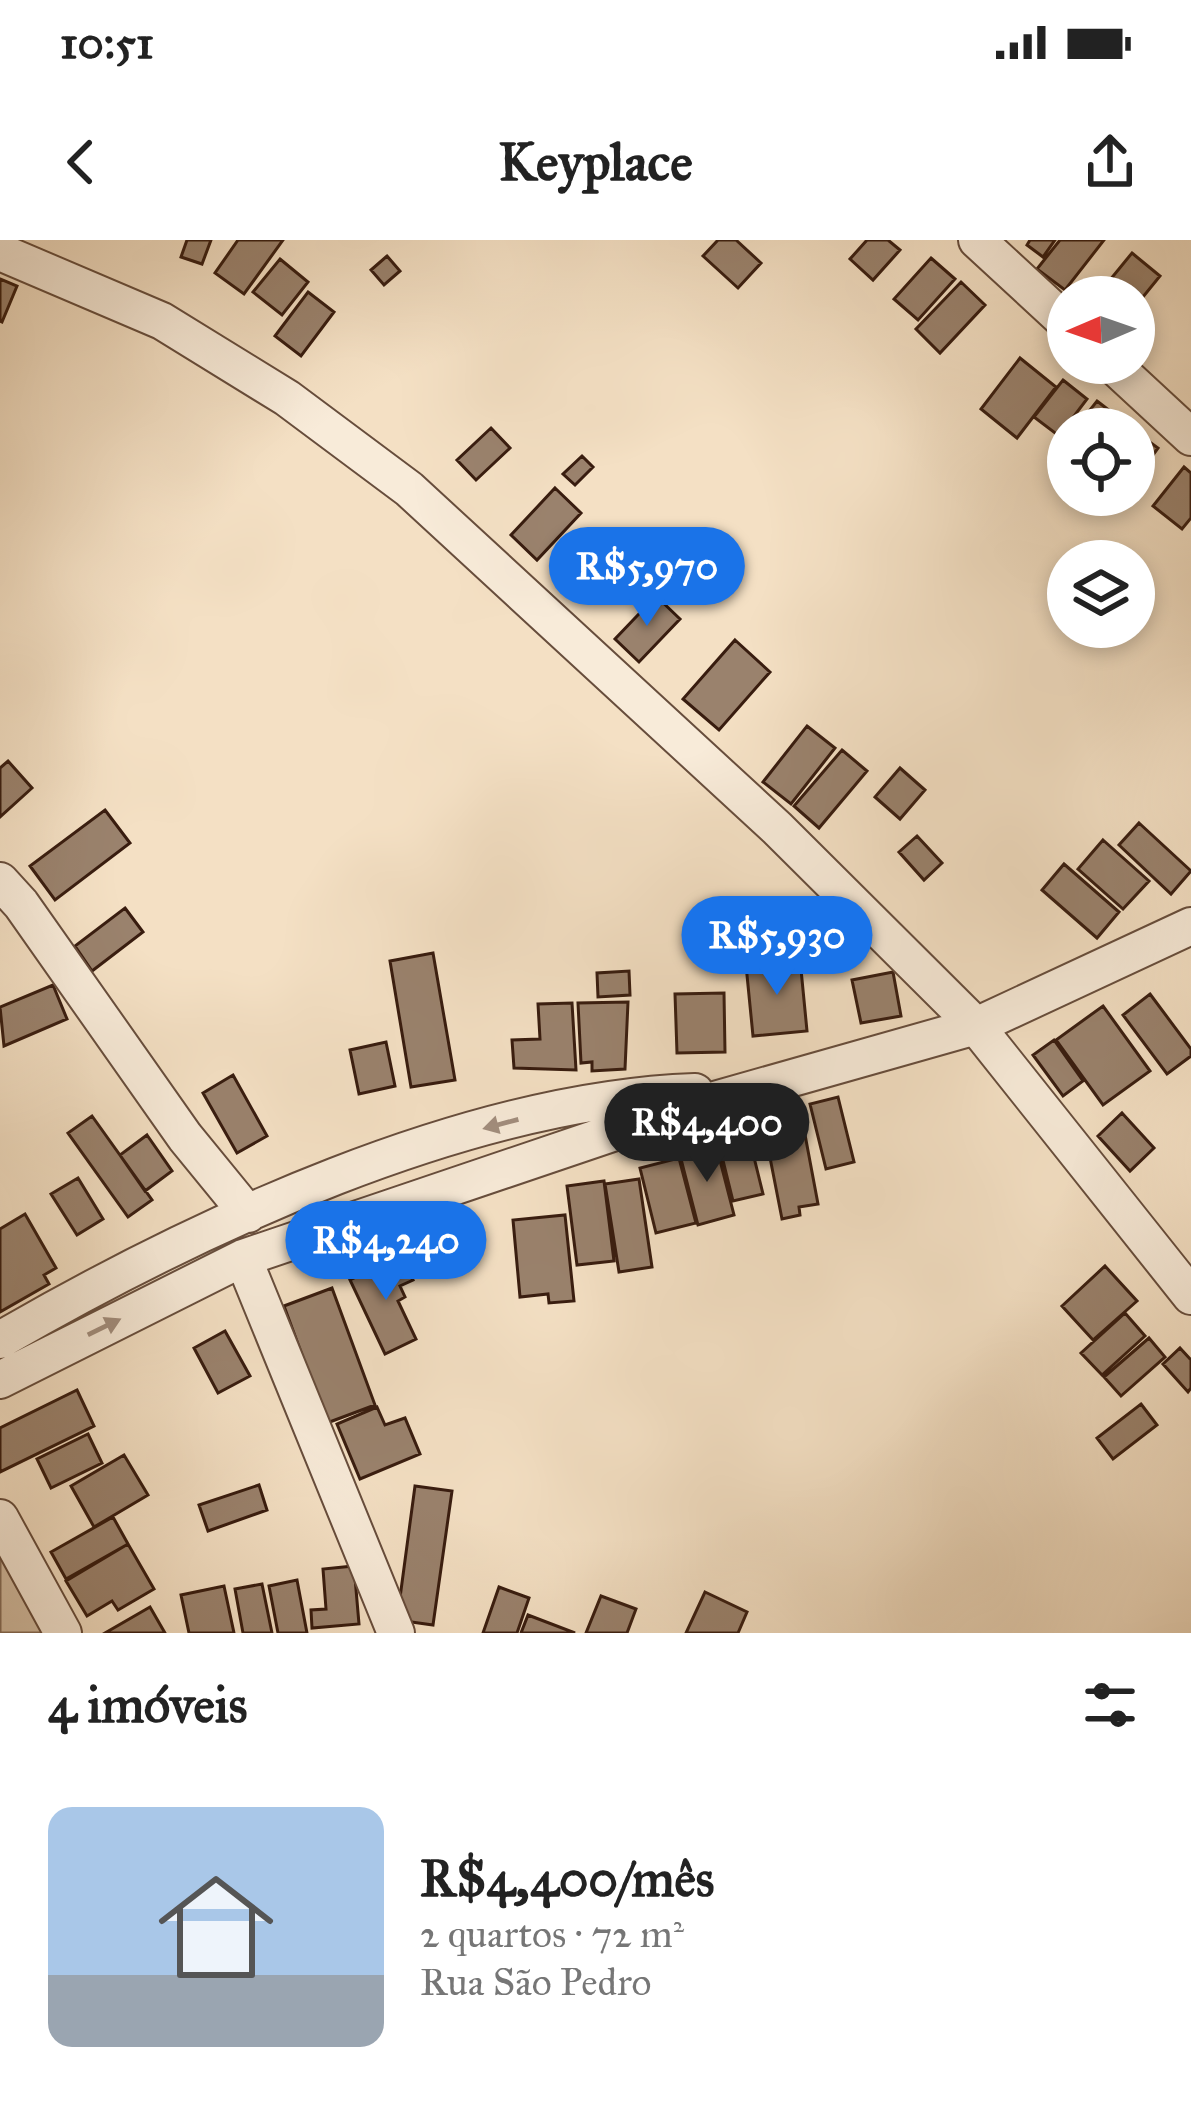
<!DOCTYPE html>
<html lang="pt">
<meta charset="utf-8">
<style>
body{margin:0;font-family:"IM FELL Great Primer",serif;background:#f2f2f2;color:#222;height:100vh;display:flex;flex-direction:column;font-size:45px;white-space:nowrap}
*{box-sizing:border-box;margin:0}
p{font-size:39px;color:#767676}
.icon{flex:none;width:66px;height:66px;fill:none;stroke:currentColor;stroke-width:2;stroke-linecap:round;stroke-linejoin:round}
.map{position:relative;height:1393px;overflow:hidden}
.side{display:flex;flex-direction:column;background:#fff;flex:1}
.side>*{flex:none}
.needle{width:78px;rotate:268deg}
.buttons{position:absolute;left:1047px;top:36px;display:grid;gap:24px}
.buttons a{display:grid;place-items:center;width:108px;height:108px;border-radius:50%;background:#fff;box-shadow:0 6px 18px #0003;font-size:60px}
.price{position:absolute;translate:-50% -102px;padding:0 27px;border-radius:42px;background:#1a73e8;color:#fff;font-size:39px;line-height:78px;filter:drop-shadow(0 3px 6px #0008)}
.price::after{content:'';position:absolute;left:50%;top:72px;width:36px;height:27px;margin-left:-18px;background:inherit;clip-path:polygon(0 0,100% 0,50% 100%)}
.price.selected{background:#222;color:#fff}
ul{padding:0;list-style:none}
li{display:flex;align-items:center;gap:36px;height:300px;padding:0 48px}
li+li{border-top:3px solid #e0e0e0}
li span{display:grid;place-items:center;flex:none;width:336px;height:240px;border-radius:24px;color:#555}
li>.icon{margin-inline-start:auto}
span .icon{width:144px;height:144px;fill:#fffc;stroke-width:1}
li b{font-size:51px}
h2{display:flex;justify-content:space-between;align-items:center;height:144px;padding:0 48px;font-size:51px}
.status{display:flex;justify-content:space-between;align-items:center;height:84px;padding:0 60px;background:#fff;direction:ltr}
.status svg{height:33px;fill:currentColor}
header{display:flex;justify-content:space-between;align-items:center;height:156px;padding:0 48px;background:#fff;font-size:54px;font-weight:700}
.map>svg:first-child{display:block}
.green{fill:#d4bfa5;stroke:#866e5a;stroke-width:3}
.building{fill:#9a826d;stroke:#381c0f;stroke-width:3}
.lines{fill:none;stroke-linecap:round;stroke-linejoin:round}
.minor-casing{stroke:#674d3c;stroke-width:40}
.minor{stroke:#f8ebd9;stroke-width:36}
.oneway{fill:#a28e7e}
</style>
<div class="status"><b>10:51</b><svg viewBox="0 0 49 12"><path d="M0 12V9h3v3zM5 12V6h3v6zM10 12V3h3v9zM15 12V0h3v12zM26 1h20v11H26zM47 4h2v5h-2z"/></svg></div>
<header><svg class="icon" aria-label="back" viewBox="0 0 24 24"><path d="M15 5l-7 7 7 7"/></svg>Keyplace<svg class="icon" aria-label="share" viewBox="0 0 24 24"><path d="M12 15V3M7 8l5-5 5 5M5 13v7h14v-7"/></svg></header>
<div class="map">
<svg width="1191" height="1393" viewBox="0 0 1191 1393">
<rect width="100%" height="100%" fill="#f4e0c4"/>
<filter id="stains"><feTurbulence type="fractalNoise" baseFrequency=".00167" numOctaves="4"/><feColorMatrix values="0 0 0 0 .2 0 0 0 0 .09 0 0 0 0 .02 0 0 0 .5 -.17"/></filter>
<radialGradient id="worn" r=".72"><stop offset=".6" stop-color="#630" stop-opacity="0"/><stop offset="1" stop-color="#630" stop-opacity=".3"/></radialGradient>
<path class="green" d="M0,1305L52,1393H0Z"/>
<path class="building" d="M187,0H211L202,24L181,17Z
M238,0H283L244,54L215,33Z
M718,0H736L761,23L738,48L703,16Z
M867,0H888L900,10L873,40L850,19Z
M1030,0H1055L1043,17L1027,5Z
M1060,0H1104L1065,50L1037,29Z
M1132,13L1160,36L1134,68V57H1096Z
M387,16L400,31L384,45L371,30Z
M931,18L955,39L918,80L894,59Z
M280,19L308,42L282,75L253,52Z
M0,39L17,46L2,82L0,81Z
M961,42L985,65L940,113L916,89Z
M308,52L334,72L301,116L275,96Z
M1020,118L1056,147L1017,198L981,169Z
M1063,140L1087,159L1059,196L1034,177Z
M1097,161L1123,181L1116,189H1075Z
M491,188L510,208L476,240L457,220Z
M1136,192L1158,208L1135,240L1134,195Z
M582,216L593,227L575,245L563,234Z
M1184,227L1191,233V278L1182,289L1153,266Z
M555,248L581,273L537,320L511,295Z
M656,356L680,379L639,422L615,399Z
M735,400L770,432L719,490L683,459Z
M807,486L835,508L791,564L763,542Z
M842,510L867,531L819,588L794,566Z
M8,521L32,548L0,577V528Z
M900,528L925,550L900,579L875,557Z
M105,570L130,603L55,660L30,626Z
M1139,583L1191,631L1171,654L1119,605Z
M917,596L942,623L924,640L899,612Z
M1103,600L1149,641L1123,669L1078,629Z
M1064,624L1119,672L1097,698L1042,650Z
M125,668L143,692L92,731L75,706Z
M433,713L455,840L411,847L390,721Z
M800,719L807,791L753,796L746,725Z
M629,731L630,755L598,757L597,733Z
M893,732L901,776L861,783L852,740Z
M53,745L67,779L4,806L0,767Z
M724,753L725,812L677,813L675,754Z
M1150,754L1191,809V816L1167,834L1123,775Z
M628,762L625,829L592,831V822L581,823L578,763Z
M572,763L576,830L514,828L512,800L540,799L538,764Z
M1103,766L1150,831L1103,865L1056,800Z
M1054,800L1083,841L1063,856L1033,815Z
M386,802L395,846L359,854L350,810Z
M233,835L267,896L237,913L203,853Z
M838,857L854,922L826,929L810,864Z
M1122,873L1154,908L1130,931L1098,896Z
M92,876L152,960L128,977L68,893Z
M803,884L818,964L799,967L800,975L782,979L765,892Z
M748,893L763,954L733,961L718,900Z
M147,895L172,931L145,951L120,915Z
M716,905L734,975L698,985L680,915Z
M679,918L696,983L656,993L640,928Z
M78,938L103,979L77,995L51,954Z
M639,939L652,1027L619,1032L605,944Z
M604,941L614,1021L577,1025L567,946Z
M25,974L56,1028L44,1035L49,1044L0,1072V989Z
M565,975L574,1061L549,1063L548,1054L520,1057L513,980Z
M401,1015L413,1040L400,1046L405,1057L398,1061L416,1099L385,1114L350,1040Z
M1105,1026L1137,1061L1093,1100L1062,1066Z
M332,1048L375,1165L327,1183L284,1066Z
M1125,1073L1145,1096L1102,1135L1081,1113Z
M225,1091L250,1136L218,1153L194,1108Z
M1149,1098L1165,1117L1121,1156L1104,1137Z
M1180,1108L1191,1120V1148L1188,1152L1163,1124Z
M77,1150L94,1186L0,1232V1188Z
M1141,1164L1157,1185L1113,1219L1097,1198Z
M377,1167L385,1185L405,1178L420,1214L360,1239L337,1184Z
M88,1194L102,1223L51,1248L37,1219Z
M124,1215L148,1255L94,1287L71,1246Z
M259,1245L267,1270L208,1291L199,1265Z
M415,1246L452,1251L433,1385L397,1380Z
M113,1277L128,1304L66,1339L51,1312Z
M128,1304L154,1349L118,1370L112,1361L87,1376L66,1341Z
M354,1326L359,1384L312,1388L311,1370L326,1369L323,1329Z
M297,1340L307,1393H278L269,1346Z
M262,1344L272,1393H243L235,1349Z
M224,1346L234,1393H189L181,1355Z
M499,1347L529,1358L517,1393H483Z
M705,1352L747,1372L738,1393H686Z
M601,1356L636,1369L627,1393H586Z
M150,1367L165,1393H105Z
M528,1375L575,1393H521Z"/>
<g class="lines">
<defs>
<path id="minor" d="M977,0L1068,84
M0,12L162,81L287,158L409,249L777,588L976,786L1191,1056
M1111,123L1191,197
M0,641L21,664L185,897L248,974
M243,1018L396,1393
M0,1100C197,986 466,860 695,852
M0,1140L243,1018L683,869L976,786L1191,686
M0,1278L63,1393"/>
</defs>
<use href="#minor" class="minor-casing"/>
<use href="#minor" class="minor"/>
</g>
<defs><path id="oneway-solid" d="M-6-.8H1V-3.2L6.5 0L1 3.2V.8H-6Z" transform="scale(3)"/></defs>
<g class="oneway">
<use href="#oneway-solid" transform="translate(501 884) rotate(165)"/>
<use href="#oneway-solid" transform="translate(104 1087) rotate(-26)"/>
</g>
<rect width="100%" height="100%" filter="url(#stains)"/>
<rect width="100%" height="100%" fill="url(#worn)"/>
</svg>
<div class="buttons">
<a><svg class="needle" viewBox="-14 -14 28 28"><path d="M0-13l5 13h-10z" fill="#e53935"/><path d="M0 13l5-13h-10z" fill="#767676"/></svg></a>
<a><svg class="icon" aria-label="locate" viewBox="0 0 24 24"><circle cx="12" cy="12" r="6"/><path d="M12 2v4M12 18v4M2 12h4M18 12h4"/></svg></a>
<a><svg class="icon" aria-label="layers" viewBox="0 0 24 24"><path d="M12 4l9 5-9 5-9-5zM3 14l9 5 9-5"/></svg></a>
</div>
<b class="price" style="left:647px;top:389px">R$5,970</b>
<b class="price" style="left:777px;top:758px">R$5,930</b>
<b class="price selected" style="left:707px;top:945px">R$4,400</b>
<b class="price" style="left:386px;top:1063px">R$4,240</b>
</div>
<section class="side">
<h2>4 imóveis<svg class="icon" aria-label="filters" viewBox="0 0 24 24"><path d="M4 7h16M4 17h16"/><circle cx="9" cy="7" r="2"/><circle cx="15" cy="17" r="2"/></svg></h2>
<ul>
<li><span style="background:linear-gradient(#a9c7e8 70%,#9aa5b1 0)"><svg class="icon" aria-label="home" viewBox="0 0 24 24"><path d="M3 11l9-7 9 7M6 9v11h12V9"/></svg></span><div><b>R$4,400/mês</b><p>2 quartos · 72 m²</p><p>Rua São Pedro</p></div></li>
</ul>
</section>
